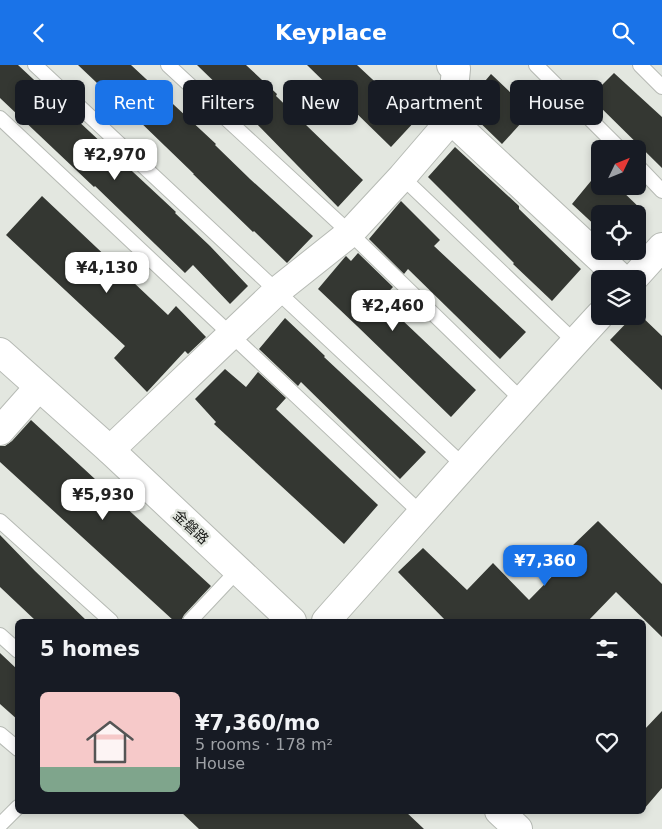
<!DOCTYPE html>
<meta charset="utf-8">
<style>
body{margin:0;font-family:"DejaVu Sans","Noto Sans SC",sans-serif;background:#242831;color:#f1f3f6;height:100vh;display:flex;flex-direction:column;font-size:19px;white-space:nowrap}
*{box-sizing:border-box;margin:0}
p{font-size:16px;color:#9ea1a6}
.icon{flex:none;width:28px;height:28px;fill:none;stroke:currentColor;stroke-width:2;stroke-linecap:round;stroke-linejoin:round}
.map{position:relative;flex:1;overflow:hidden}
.sheet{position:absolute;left:15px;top:554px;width:631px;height:195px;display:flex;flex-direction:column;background:#171b24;border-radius:8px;box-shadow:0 2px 8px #0003}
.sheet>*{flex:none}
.top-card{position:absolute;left:15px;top:15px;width:632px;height:45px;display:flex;gap:10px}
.needle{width:32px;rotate:47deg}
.buttons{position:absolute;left:591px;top:75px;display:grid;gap:10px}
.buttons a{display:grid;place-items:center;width:55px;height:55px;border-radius:8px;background:#171b24;box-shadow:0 2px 8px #0003;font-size:25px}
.price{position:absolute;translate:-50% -42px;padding:0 11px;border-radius:10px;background:#fff;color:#222;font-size:16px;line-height:32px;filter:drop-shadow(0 1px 2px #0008)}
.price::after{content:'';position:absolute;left:50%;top:30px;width:15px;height:11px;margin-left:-8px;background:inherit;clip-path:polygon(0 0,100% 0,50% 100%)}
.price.current{background:#1a73e8;color:#fff}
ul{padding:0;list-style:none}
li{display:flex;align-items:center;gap:15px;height:125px;padding:0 25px}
li span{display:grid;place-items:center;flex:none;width:140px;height:100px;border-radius:8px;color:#555}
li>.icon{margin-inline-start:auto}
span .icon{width:60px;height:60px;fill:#fffc;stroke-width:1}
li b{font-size:21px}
h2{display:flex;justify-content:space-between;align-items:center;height:60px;padding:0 25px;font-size:21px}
.tag{padding:0 18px;border-radius:8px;background:#171b24;box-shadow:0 2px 8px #0003;font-size:18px;line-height:45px}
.tag.current{background:#1a73e8;color:#fff}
header{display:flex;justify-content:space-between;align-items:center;height:65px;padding:0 25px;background:#1a73e8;color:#fff;font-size:22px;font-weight:700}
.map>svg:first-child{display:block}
.building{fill:#343732}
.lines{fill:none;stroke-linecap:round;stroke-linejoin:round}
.lane-casing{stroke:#b6bab4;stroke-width:16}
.street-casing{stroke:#b6bab4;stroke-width:30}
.secondary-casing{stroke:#b6bab4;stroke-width:30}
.lane{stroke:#fff;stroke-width:14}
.street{stroke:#fff;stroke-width:28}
.secondary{stroke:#fff;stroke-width:28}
.labels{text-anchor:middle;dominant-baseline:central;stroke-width:5;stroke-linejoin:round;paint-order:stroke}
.street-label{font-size:14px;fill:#151714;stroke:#e3e7e0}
</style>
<header><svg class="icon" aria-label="back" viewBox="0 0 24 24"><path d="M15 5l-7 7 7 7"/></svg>Keyplace<svg class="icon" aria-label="search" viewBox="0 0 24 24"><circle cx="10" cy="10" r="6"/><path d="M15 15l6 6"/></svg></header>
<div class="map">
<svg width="662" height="764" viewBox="0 0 662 764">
<rect width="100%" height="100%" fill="#e3e7e0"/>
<path class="building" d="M0,0H18L176,147L175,148L210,181L248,221L230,239L193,200L185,208L95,121L94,122L0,33Z
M78,0H131L216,79L215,80L250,114L313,171L287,198L254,166L253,167L193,109H194L136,53L135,54Z
M197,0H246L277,29L276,31L363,115L338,142L253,55L252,56L229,34L230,32Z
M307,0H357L416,55L391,82Z
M614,8L662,52V103L590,32Z
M491,9L531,47L502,79L468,46L469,35Z
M455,82L519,141V144L581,204L552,236L513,199L514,198L428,112Z
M600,105V121H617L646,149H600V165L572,139Z
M42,131L168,250L176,241L206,272L188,289L185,286L147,327L114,293L125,281L6,170Z
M401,136L440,175L434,181L526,267L500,294L408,204L404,209L369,174Z
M358,188L393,222L381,235L476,325L451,352L357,261L318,224L345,192L346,191L351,196Z
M638,248L662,271V325L610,275L633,251H638Z
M285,253L325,291L324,292L426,387L400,414L301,317L298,321L259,284Z
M225,304L246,322L258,307L286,333L276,344L378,440L344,479L214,359L216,357L195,334Z
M31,355L211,521L184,550L181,556H174L0,397V381H5L12,376Z
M598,456L662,519V572L616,527L588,556H446L398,507L423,483L467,525L493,498L529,535L576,487L571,482Z
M0,470L35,506L87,556H36L0,522Z
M0,588L18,605V655L0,639Z
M662,646V723L644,744V665Z
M180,746H405L424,764H199Z"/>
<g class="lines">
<defs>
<path id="lane" d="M35,0L463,400
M168,0L350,168L522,335
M536,0L620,84
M640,0L662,22
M0,53L422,449
M638,101L662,126
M402,112L575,277
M0,456L111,556
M190,556L237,506
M0,570L18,586
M0,669L18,684
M0,760L18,742"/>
<path id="street" d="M451,0L456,4L451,55L622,214
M633,214L662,182
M0,366L38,323
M110,385L277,226L350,168L402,112L451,55
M326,556C417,454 507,351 600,250"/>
<path id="secondary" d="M0,287L110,385L292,556
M499,746L518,764"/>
</defs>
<use href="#lane" class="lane-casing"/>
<use href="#street" class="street-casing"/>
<use href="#secondary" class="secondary-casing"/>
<use href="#lane" class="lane"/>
<use href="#street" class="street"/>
<use href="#secondary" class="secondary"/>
</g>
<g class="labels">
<g class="street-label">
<text transform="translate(191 462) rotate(43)">金磐路</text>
</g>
</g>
</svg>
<div class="buttons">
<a><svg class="needle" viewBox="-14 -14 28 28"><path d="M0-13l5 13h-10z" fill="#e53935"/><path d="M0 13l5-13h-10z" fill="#9ea1a6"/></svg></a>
<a><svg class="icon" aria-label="locate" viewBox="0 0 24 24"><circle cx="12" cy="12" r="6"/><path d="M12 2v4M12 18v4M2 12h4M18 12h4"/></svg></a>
<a><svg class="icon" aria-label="layers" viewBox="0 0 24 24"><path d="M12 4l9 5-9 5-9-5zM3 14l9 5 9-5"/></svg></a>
</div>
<b class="price" style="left:115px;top:116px">¥2,970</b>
<b class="price" style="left:107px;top:229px">¥4,130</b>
<b class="price" style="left:393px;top:267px">¥2,460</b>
<b class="price" style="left:103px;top:456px">¥5,930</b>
<b class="price current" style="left:545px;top:522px">¥7,360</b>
<div class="top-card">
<a class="tag">Buy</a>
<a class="tag current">Rent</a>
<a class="tag">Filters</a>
<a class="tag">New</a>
<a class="tag">Apartment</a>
<a class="tag">House</a>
</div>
<section class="sheet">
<h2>5 homes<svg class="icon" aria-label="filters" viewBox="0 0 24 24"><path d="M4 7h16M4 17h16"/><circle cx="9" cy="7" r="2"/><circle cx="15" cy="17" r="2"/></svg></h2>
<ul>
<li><span style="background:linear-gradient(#f6c9c9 75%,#7fa58c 0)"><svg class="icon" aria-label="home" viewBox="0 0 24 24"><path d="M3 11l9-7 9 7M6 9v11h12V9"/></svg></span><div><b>¥7,360/mo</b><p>5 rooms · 178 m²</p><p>House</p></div><svg class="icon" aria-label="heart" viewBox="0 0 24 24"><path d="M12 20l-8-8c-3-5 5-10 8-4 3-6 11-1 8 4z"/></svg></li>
</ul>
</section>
</div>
